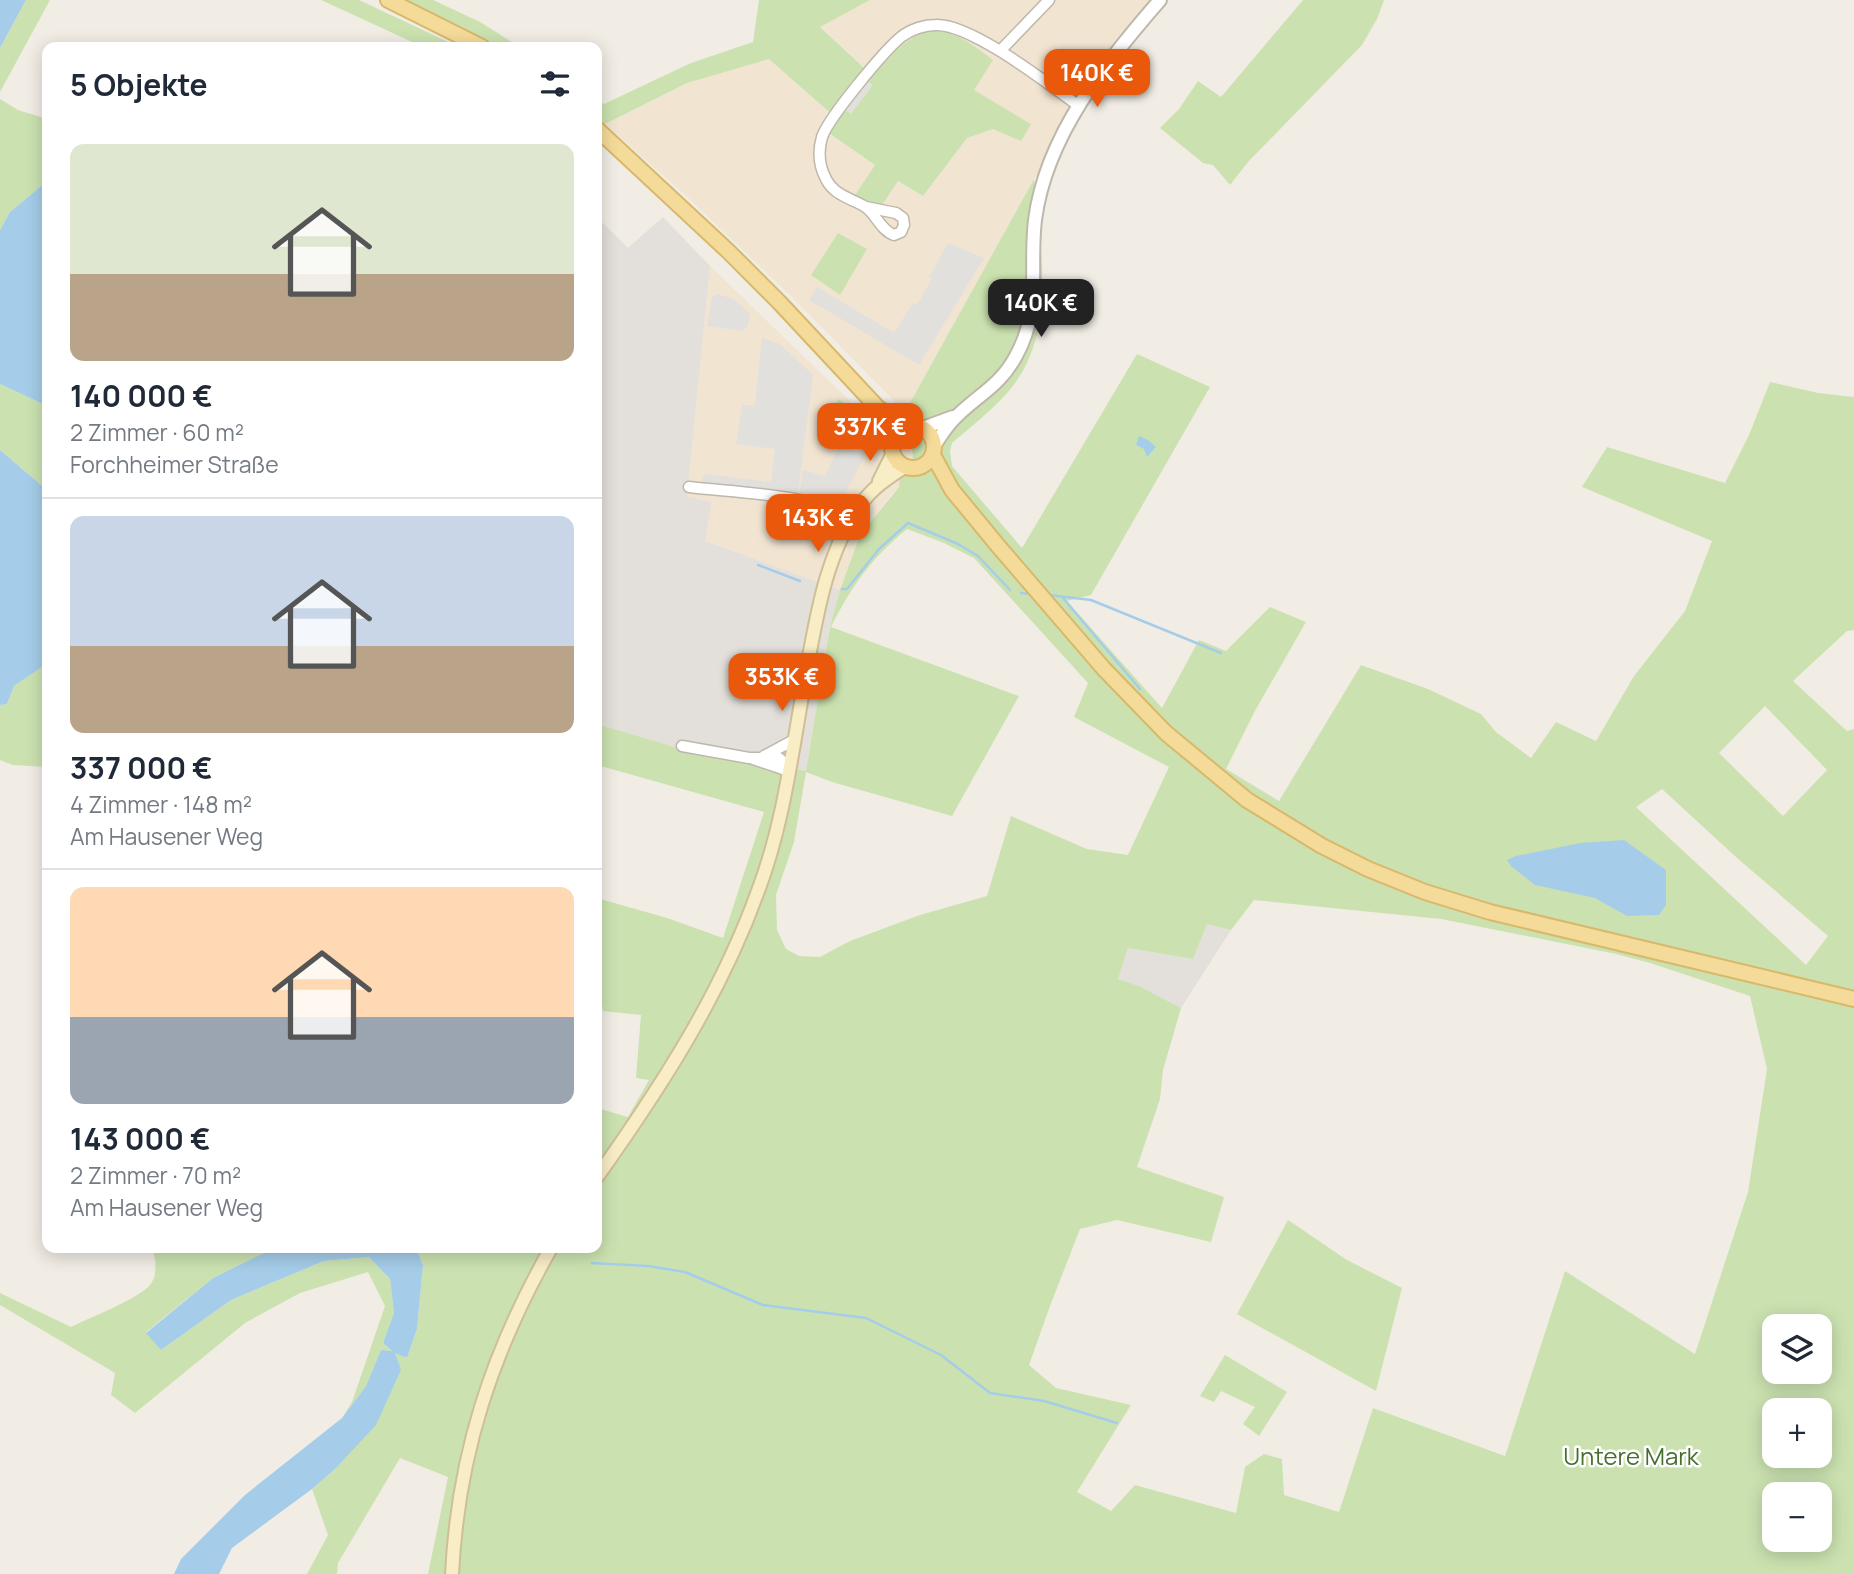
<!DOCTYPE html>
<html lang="de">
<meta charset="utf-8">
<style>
body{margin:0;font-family:Manrope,sans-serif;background:#f2f2f3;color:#1f2937;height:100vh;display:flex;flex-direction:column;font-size:26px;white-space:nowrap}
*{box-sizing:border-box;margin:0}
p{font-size:23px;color:#747a83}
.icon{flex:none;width:38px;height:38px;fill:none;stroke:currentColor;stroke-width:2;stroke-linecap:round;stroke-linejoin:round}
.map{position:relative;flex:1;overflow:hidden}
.drawer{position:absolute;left:42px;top:42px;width:560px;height:1211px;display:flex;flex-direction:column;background:#fff;border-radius:14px;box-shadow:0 4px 18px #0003}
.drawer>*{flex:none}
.buttons{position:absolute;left:1762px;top:1314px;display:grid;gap:14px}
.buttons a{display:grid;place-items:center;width:70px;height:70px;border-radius:14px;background:#fff;box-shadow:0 4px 18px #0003;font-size:35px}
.price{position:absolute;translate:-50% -60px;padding:0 16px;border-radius:14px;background:#ea580c;color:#fff;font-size:23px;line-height:46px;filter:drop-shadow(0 2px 4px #0008)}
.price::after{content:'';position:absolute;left:50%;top:42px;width:21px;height:16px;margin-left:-10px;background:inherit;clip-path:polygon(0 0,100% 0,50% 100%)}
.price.active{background:#222;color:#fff}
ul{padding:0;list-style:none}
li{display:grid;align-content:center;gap:14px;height:371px;padding:0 28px}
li+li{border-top:2px solid #e0e1e3}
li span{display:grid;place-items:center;height:217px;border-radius:14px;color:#555}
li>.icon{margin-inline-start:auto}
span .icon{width:126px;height:126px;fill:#fffc;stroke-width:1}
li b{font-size:30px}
h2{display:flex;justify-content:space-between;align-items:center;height:84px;padding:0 28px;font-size:30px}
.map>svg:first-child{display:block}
.commercial{fill:#f1e4d1}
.industrial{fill:#e3dfda}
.green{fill:#cbe2b0;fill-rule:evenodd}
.parking{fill:#e2e0dd}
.water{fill:#a5cde9}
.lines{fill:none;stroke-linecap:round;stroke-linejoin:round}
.stream{stroke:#a5cde9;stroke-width:2.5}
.minor-casing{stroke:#beb8ab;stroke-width:13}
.tertiary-casing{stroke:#beb8ab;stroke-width:16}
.secondary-casing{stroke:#cdbf97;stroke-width:16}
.primary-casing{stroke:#d8b86b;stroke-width:18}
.minor{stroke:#fff;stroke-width:10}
.tertiary{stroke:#fff;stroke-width:12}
.secondary{stroke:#f9edc6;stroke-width:12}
.primary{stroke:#f5db99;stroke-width:14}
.labels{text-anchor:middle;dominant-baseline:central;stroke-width:5;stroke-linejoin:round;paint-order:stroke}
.park-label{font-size:24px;fill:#466f2e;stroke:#fff}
</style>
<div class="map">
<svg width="1854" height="1574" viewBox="0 0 1854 1574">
<rect width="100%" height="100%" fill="#f1ede5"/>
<path class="commercial" d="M870,0H1162L1139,27L1034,179L905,412L793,298L683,193L605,124L687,83L769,58L837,120L827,133L875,165L854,197L898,181L923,196L967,138L993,129L1031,124L974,90L907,41L873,75L820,26Z
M710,266L878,428L912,448L914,473L892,494L860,535L840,590L705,541L687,497Z"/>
<path class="industrial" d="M597,217L628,248L663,217L710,266L687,497L711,502L705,541L840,590L830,627L806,771L705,756L597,724Z
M1207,924L1231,930L1181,1008L1139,986L1118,979L1128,948L1193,959Z"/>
<path class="green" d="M26,0H50L0,92V48Z
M321,0H359L459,47H423Z
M403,0H433L480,22L520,47H495Z
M759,0H870L820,27L872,75C885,64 895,49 909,40C941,18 967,41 993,60L974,90L1031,124L1021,141L993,129L967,138L923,196L898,181L882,205L853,198L875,165L827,132L837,119L769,59L687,83L605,124L597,118V99L604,104L691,63L753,42Z
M1303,0H1384L1377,19L1362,45L1248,162L1230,185L1213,165L1203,163L1160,128L1179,109L1198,81L1221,97Z
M0,99L18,110L47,119V181L10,212L0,230Z
M1034,179C1040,251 1059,332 1008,392C991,411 971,427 952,443L950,451L952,466L1022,548L1137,354L1210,387L1091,595L1067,601L1162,708L1199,640L1226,651L1270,607L1306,622L1256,709L1226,769L1279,801L1361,665L1428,689L1481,714L1496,732L1531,758L1556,722L1596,741L1634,676L1685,611L1712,541L1582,487L1607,447L1725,483L1749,435L1770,382L1818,393L1854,397V630L1847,631L1793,681L1847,731L1854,729V1574H428L448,1477L400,1458L338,1563L337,1574H307L328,1535L312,1489L334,1470L395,1352L407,1358L417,1329L423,1265L416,1248H597V1108L628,1117L649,1080L636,1078L641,1015L603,1011L597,971V898L667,918L723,938L764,812L597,765V724L705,756L806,771L830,627L840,590L860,535L899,487L900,476L914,473L912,448L905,412ZM907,529L944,543L974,558L1088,683L1074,717L1169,767L1128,855L1087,849L1011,816L987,896L920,915L850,941L820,957L799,956L786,949L777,930L776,895L794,842L806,772L832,782L952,816L1019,696L831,627C852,585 871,559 907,529ZM1765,706L1827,770L1783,816L1719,753ZM1662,789L1737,858L1828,936L1806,965L1636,807ZM1254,900L1441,919L1616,954L1650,963L1750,996L1767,1069L1748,1192L1695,1354L1565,1271L1505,1456L1373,1408L1339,1512L1284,1495L1282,1459L1264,1454L1245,1467L1236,1513L1135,1485L1111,1511L1077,1492L1131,1405L1056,1388L1029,1365L1050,1306L1080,1229L1117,1220L1211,1242L1224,1197L1137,1167L1160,1099L1163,1070L1181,1008L1139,986L1118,979L1128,948L1193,959L1207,924L1231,930ZM1774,1326H1820V1372H1774ZM1774,1410H1820V1456H1774ZM1774,1494H1820V1540H1774Z
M838,233L867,249L840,295L811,275Z
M0,384L47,406V490L0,450Z
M839,399L856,415L853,421L842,415L840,419L829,414Z
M47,651V767L13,765L0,760V705L7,704L14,686L42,667Z
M1288,1220L1347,1260L1402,1288L1376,1391L1237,1314Z
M152,1248H191L190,1253L226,1248H274L213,1278L146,1332L161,1350L231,1300L324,1261L369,1257L390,1279L394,1313L383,1343L393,1352L381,1350L366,1386L342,1418L352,1402L385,1306L368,1272L300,1293L245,1323L135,1413L111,1395L115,1373L0,1305V1293L71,1327C89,1318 138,1299 150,1285C158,1276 156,1258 152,1248Z
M1225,1355L1287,1392L1259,1436L1243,1424L1255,1407L1221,1391L1214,1402L1200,1396Z"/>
<path class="parking" d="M868,81L873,85L851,114L846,110Z
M948,243L984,258L919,365L809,300L817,287L894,333L913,303L917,305L932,279L929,277Z
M717,294L734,299L750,314L748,326L743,331L707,326L712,297Z
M762,338L780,344L813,375L798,493L702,482L704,474L771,482L775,449L736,444L742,405H755Z
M840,444L865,455L842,500L799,494L803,470L825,476Z"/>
<path class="water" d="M0,0H26L0,48Z
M47,181V406L0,384V230L10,212Z
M1139,436L1148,440L1156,447L1147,457L1144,449L1136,445Z
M0,450L47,490V651L42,667L14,686L7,704L0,705Z
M1624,840L1666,870V905L1659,915L1627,916L1595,898L1535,885L1511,866L1507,860L1516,856L1580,843Z
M274,1248H416L423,1265L417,1329L407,1358L395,1353L401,1370L376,1425L334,1470L312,1489L232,1548L219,1574H174L181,1559L245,1495L342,1418L366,1386L381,1350L392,1351L383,1343L394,1313L390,1279L369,1257L324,1261L231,1300L161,1350L146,1333L213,1278Z"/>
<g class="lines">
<path class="stream" d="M758,565L800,581
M842,589H847L879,549L908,523L958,544L978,556L1010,590
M1021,593L1032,594
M1049,595L1091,600L1221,653
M1063,598L1140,689
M592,1263L648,1266L685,1272L763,1305L866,1318L941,1355L990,1393L1044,1401L1117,1423"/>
<defs>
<path id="minor" d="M1000,51L1049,0
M866,207L896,213L903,218L904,225L901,232L894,235C880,230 876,213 864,206C850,198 834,195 826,179C819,166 818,151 822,137C829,117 884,51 901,37C911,29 925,25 936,25C972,24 1048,84 1079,106
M689,487C743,493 802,494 853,516
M682,746L749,758H779L790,767
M764,756L794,740
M753,759L789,771"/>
<path id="tertiary" d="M923,428L953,417
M934,446C941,435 948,424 957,416C979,394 1000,386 1016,356C1042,309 1029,269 1035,220C1046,135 1106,62 1160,0"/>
<path id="secondary" d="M879,481L893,453
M597,1177C661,1087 720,996 758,891C785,820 793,743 807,668C817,613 827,551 861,504C873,487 889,477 906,466
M452,1574C458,1454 492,1352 551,1248"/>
<path id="primary" d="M388,0L482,47
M597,129L728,251L779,302L878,408L909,426
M892 447a21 21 0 1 1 42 0a21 21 0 1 1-42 0Z
M933,455L952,490L999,547L1104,669L1166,733L1247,800L1322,846L1368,869L1425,892L1490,912L1854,999"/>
</defs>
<use href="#minor" class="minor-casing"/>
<use href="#tertiary" class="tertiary-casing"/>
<use href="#secondary" class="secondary-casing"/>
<use href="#primary" class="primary-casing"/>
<use href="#minor" class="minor"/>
<use href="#tertiary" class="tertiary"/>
<use href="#secondary" class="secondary"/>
<use href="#primary" class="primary"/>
</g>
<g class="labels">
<g class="park-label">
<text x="1631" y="1455">Untere Mark</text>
</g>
</g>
</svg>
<div class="buttons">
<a><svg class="icon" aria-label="layers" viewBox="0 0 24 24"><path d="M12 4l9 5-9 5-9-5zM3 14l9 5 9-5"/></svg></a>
<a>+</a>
<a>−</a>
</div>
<b class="price" style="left:1097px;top:109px">140K €</b>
<b class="price active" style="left:1041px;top:339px">140K €</b>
<b class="price" style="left:870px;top:463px">337K €</b>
<b class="price" style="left:818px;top:554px">143K €</b>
<b class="price" style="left:782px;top:713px">353K €</b>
<section class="drawer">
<h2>5 Objekte<svg class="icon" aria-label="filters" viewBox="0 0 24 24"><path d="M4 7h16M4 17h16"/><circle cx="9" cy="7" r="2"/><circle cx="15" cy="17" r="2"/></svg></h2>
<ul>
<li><span style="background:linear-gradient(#dfe7d0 60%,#b9a48a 0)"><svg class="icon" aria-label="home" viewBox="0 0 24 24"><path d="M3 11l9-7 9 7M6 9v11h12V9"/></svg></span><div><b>140 000 €</b><p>2 Zimmer · 60 m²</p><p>Forchheimer Straße</p></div></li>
<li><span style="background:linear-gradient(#c9d6e8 60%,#b9a48a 0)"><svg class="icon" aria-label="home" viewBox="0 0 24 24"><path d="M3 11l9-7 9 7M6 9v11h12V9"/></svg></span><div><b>337 000 €</b><p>4 Zimmer · 148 m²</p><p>Am Hausener Weg</p></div></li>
<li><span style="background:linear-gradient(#ffd9b3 60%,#9aa5b1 0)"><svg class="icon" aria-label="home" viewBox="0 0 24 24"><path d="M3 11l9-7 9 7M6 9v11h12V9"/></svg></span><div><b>143 000 €</b><p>2 Zimmer · 70 m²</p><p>Am Hausener Weg</p></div></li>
</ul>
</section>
</div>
